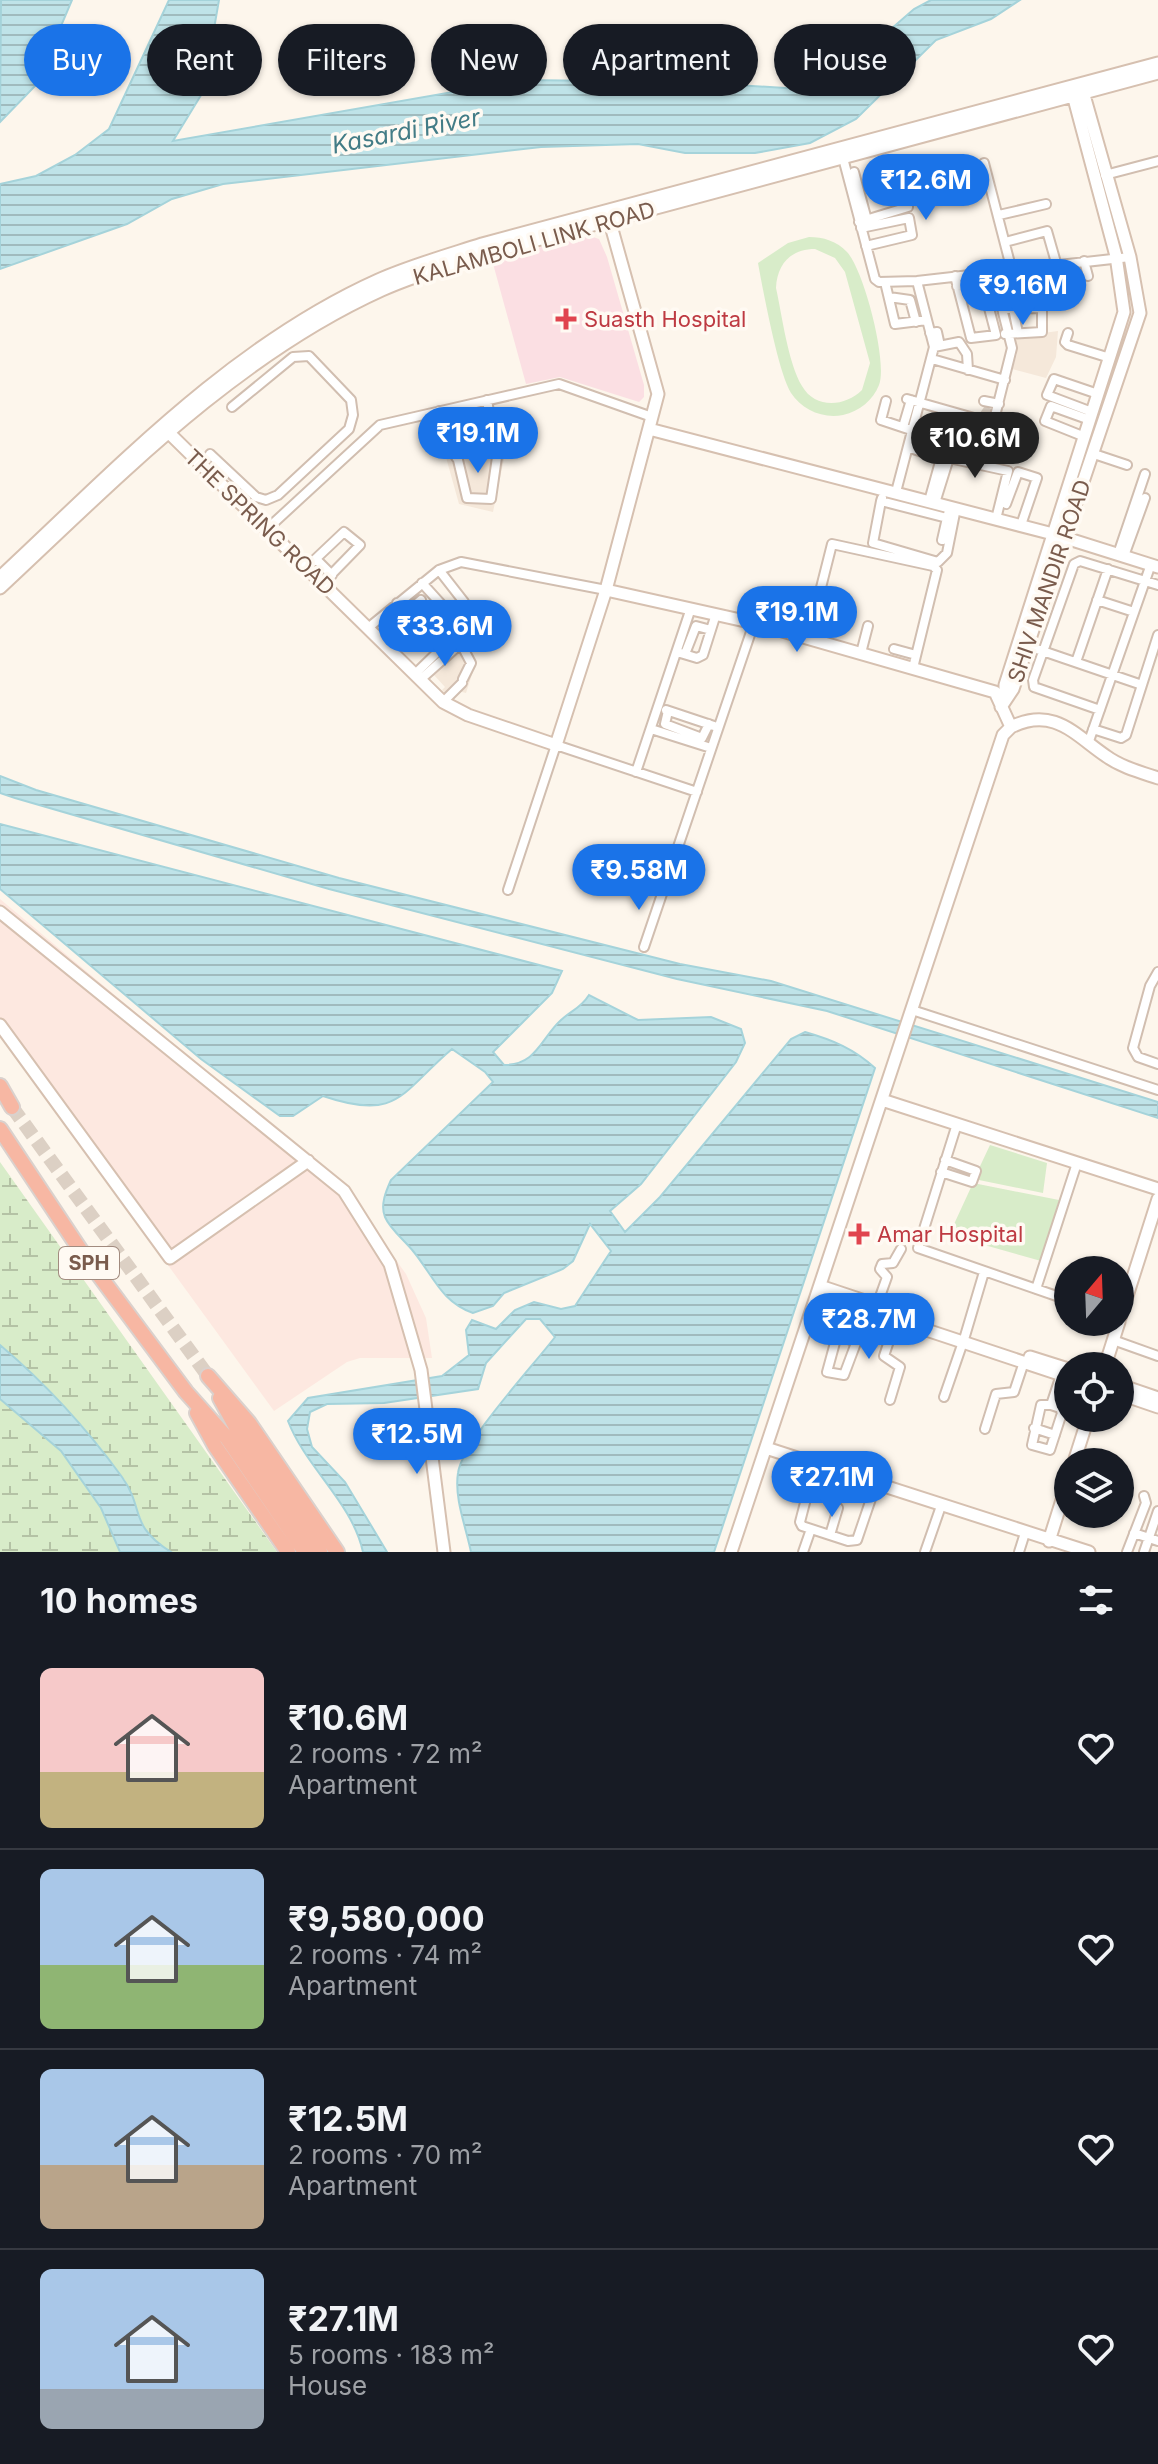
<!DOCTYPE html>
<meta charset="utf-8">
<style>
body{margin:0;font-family:Inter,sans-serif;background:#242831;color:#f1f3f6;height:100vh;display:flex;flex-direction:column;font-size:30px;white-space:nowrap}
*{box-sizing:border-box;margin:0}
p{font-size:26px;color:#9ea1a6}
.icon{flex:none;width:44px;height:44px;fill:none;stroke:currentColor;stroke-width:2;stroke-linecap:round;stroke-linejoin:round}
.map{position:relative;height:1552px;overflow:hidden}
.drawer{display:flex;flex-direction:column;background:#171b24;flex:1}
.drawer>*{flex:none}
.hud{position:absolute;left:24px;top:24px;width:1110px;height:72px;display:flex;gap:16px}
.needle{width:52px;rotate:19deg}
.buttons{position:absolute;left:1054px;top:1256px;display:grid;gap:16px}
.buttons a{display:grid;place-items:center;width:80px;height:80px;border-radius:50%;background:#171b24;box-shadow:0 2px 6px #0004;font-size:40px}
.price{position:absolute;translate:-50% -68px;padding:0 18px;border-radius:28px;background:#1a73e8;color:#fff;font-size:26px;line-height:52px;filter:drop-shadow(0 2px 4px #0008)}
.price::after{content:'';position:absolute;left:50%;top:48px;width:24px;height:18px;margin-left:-12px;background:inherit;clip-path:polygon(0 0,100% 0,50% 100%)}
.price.on{background:#222;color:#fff}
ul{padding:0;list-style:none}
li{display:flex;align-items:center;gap:24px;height:200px;padding:0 40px}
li+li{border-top:2px solid #363941}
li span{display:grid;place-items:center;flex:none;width:224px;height:160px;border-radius:12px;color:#555}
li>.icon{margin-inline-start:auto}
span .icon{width:96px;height:96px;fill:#fffc;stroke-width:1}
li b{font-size:34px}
h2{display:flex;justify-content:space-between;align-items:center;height:96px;padding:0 40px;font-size:34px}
.chip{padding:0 28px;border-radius:36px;background:#171b24;box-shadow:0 2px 6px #0004;font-size:28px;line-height:72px}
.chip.on{background:#1a73e8;color:#fff}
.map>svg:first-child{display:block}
.residential{fill:#f5e8da}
.commercial{fill:#fde8e0}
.medical{fill:#fbdfe3}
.green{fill:#d8ecc9;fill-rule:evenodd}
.wetland{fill:url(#wetland-marsh)}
.water{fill:url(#water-rules);stroke:#a5d3da;stroke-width:2}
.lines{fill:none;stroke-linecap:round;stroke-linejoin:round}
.street-tunnel{stroke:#dcd0c4;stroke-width:8;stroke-dasharray:8 4;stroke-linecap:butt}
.highway-tunnel{stroke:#dcd0c4;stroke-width:14;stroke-dasharray:14 7;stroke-linecap:butt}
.street-casing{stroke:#d1beb0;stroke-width:12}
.secondary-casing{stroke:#d6c0b0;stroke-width:15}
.highway-casing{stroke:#dad1cd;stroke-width:18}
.street{stroke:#fff;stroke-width:8}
.secondary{stroke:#fff;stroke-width:11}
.highway{stroke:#f7b7a3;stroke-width:14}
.health-dot{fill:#e0444e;stroke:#fffaf3;stroke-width:3}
.labels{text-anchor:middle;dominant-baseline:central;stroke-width:7;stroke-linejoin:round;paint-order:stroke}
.shield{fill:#fffaf3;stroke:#a28b7f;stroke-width:2}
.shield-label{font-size:20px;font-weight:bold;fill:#7a5c4d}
.street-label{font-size:22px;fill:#7a5c4d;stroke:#fffaf3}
.health-label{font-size:22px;fill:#be3a42;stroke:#fffaf3;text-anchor:start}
.water-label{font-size:24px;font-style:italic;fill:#437c86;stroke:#fffaf3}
</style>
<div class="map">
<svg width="1158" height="1552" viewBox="0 0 1158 1552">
<defs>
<pattern id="wetland-marsh" width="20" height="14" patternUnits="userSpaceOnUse" patternTransform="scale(2)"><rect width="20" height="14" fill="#d8ecc9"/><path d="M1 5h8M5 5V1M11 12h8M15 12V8" fill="none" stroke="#b4c2a5"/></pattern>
<pattern id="water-rules" width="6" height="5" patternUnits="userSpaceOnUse" patternTransform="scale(2)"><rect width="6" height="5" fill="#bfe3e8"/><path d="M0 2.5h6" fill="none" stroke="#a0bbbe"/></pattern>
</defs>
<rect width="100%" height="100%" fill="#fdf6ec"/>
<path class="residential" d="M1058,331L1056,357L1046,378L1012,369L1017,354L1014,337Z
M491,405L504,459L493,512L459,504L435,418Z
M460,638L476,662L466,693L458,691L452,701L442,690L445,687L434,675L429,678L423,671Z"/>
<path class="commercial" d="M0,899L343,1186L406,1274L426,1318L432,1358H360L347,1362L274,1411L0,1034Z"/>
<path class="medical" d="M587,235L599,239L607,257L644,385V397L639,402L560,377L526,384L492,260Z"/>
<path class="green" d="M809,237C823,237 837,241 847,252C864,270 888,363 879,385C873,400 860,411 843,415C823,419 802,410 791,393C778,372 763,290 758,263L788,243ZM815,249L835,258L845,272L870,363L862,390C845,407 815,409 802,386C788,363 782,315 776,288C777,264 791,249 815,249Z
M990,1145L1047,1163L1043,1193L974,1179Z
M973,1183L1059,1200L1041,1261L949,1235Z"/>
<path class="wetland" d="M0,1162L277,1552H171L149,1539L125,1480L36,1378L0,1345Z
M0,1399L61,1451L101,1508L120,1552H0Z"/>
<path class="water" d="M1,0H72L36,85L0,122Z
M169,0H219L203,92L173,141L522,80L687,82L801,89L837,82L883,36L914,9L931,0H1020L991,19L936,40L856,119L810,143L755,153H685L638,144L541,147L223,184L172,199L127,224L0,269V184L36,176L75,155L109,129Z
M0,776L36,790L339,878L680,964L771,981L1158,1102V1118L827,1011L677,979L329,889L15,798L0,793Z
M0,824L562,971L552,993L493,1052L504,1065C537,1065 541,1038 561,1020C572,1010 581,1008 589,995L638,1020L711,1017L741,1029L745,1043L736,1062L641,1184L610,1211L625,1232L660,1197L791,1039L805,1032C833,1040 854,1049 875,1068L714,1552H471C466,1527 454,1498 458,1473C462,1442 534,1365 555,1337L540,1319H526L486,1363L478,1389L384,1403L327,1404L310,1412L307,1429L312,1447L345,1482L387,1552H363C352,1502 306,1468 288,1421L308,1398L442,1376L469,1355L466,1330L472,1320L496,1329L515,1310L534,1302L561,1309L575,1306L611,1251L590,1224L573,1261L563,1269L504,1293L493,1306L473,1313C441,1302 433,1275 413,1251C405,1241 390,1229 385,1217C380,1205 386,1191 391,1180L493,1082L485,1072L452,1049C401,1092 399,1122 323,1096L293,1116H280L201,1059L0,889Z
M0,1345C45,1383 87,1429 122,1477C145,1509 128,1525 171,1552H120L101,1508L61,1451L0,1399Z"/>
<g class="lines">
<path class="street-tunnel" d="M984,414L992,403"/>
<path class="highway-tunnel" d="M12,1107L208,1376"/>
<defs>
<path id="street" d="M843,158L875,279L879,282L917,281L1130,257
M984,163L1012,271
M854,172L867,220
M1105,175L1158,161
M999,215L1046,204
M859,222L908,207L901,176
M861,228L909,218L912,235L866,246
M1005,242L1047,231L1057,266
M1084,261L1088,276
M955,276L971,338L996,335L983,285L957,286
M885,282L895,324L927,320
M889,297L910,300L916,322
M1013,308L1018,333
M1002,309L1042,308V332L1005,334
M930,333L937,332L939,341L933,342
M1068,333L1065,342L1068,345L1110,358
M934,347L959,342L967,354L968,370
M932,359L1005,380
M907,399L981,420H994L1012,348L993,273
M886,401L881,420L914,431
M984,401L999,404
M439,411L446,442L458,460L467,498L491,499L497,457L487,400
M1092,412L1047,395L1054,379L1098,394
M903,427L911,400
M1085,437L1045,421L1051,406L1090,420
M927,447L941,448L951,412
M910,448L941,458L929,501
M210,454L256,497L266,500L278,495L349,429L353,415L351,400L309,356L293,357L232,407
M1094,454L1127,465
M896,492L934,347L917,281
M882,498L881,501L947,518L950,507
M881,501L873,543L938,562L947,553L956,508
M935,503L949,458L1008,471L996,519
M1006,504L1018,472L1037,478L1021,525
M266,530L380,425L559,384L652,417
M942,540L947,518L952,520
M1118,554L1145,474
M1124,556L1145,498
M316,559L332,575
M307,567L344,532L360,545L323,583
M422,583L451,615L464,602L439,570
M1097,600L1134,612
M397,603L407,612L421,600
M368,628L439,570L461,562L606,590
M808,639L832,544L933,566L937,570L913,668
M1028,646L1142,685
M894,649L916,655
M677,652L697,658L703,655L716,614
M861,653L868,626
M685,654L696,626L711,630
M1076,662L1108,569
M416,673L451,639
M421,679L458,646H462L471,663L463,679
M443,702L462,683
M666,710L714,726
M1100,710L1034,687L1033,680L1074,564L1080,561L1158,585
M668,711L665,724L702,738L709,724
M651,729L711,748
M1093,729L1121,738L1126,735L1158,635
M1089,741L1151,564
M636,772L691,608
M508,890L556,745L697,792
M644,947L754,623
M1158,972L1150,986L1133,1048L1138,1057L1158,1064
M912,1010L1158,1090
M957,1124L918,1248L1068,1300
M941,1172L972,1182L976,1171L945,1160
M1036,1289L1077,1163
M877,1305L887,1277L880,1269L882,1264L893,1263L901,1249
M965,1336L984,1272
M847,1338L840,1336L836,1339L827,1372L844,1375L856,1343L847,1338L858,1307
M1113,1340L1158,1356
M944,1397L963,1342
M890,1400L900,1367L884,1356L896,1320
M1051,1405H1041L1032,1445L1050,1450L1062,1413L1060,1408L1051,1405L1061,1375
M1034,1428L1055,1435
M985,1429L996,1394L1014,1392L1024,1362
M815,1464L800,1522L802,1526L848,1541L857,1540L876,1484
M1134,1533L1158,1541
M830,1535L838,1508
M803,1552L811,1529
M925,1552L941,1506
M1019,1552L1025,1533
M1127,1552L1146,1503L1144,1496
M1144,1552L1158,1511"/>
<path id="secondary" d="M165,429L443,702L468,715L556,745L606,590L658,394L608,215
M649,429L1053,534L1158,567
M0,577C116,469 231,346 378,280C412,265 448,255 482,244L1158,63
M0,588C117,479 234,357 382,290C415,275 451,265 485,254L1158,73
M606,590L754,623L995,692L1011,727L1003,735L731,1552
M1005,697V685L1124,312L1116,256L1072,91
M1001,707L1013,689L1140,313L1130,257L1082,88
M1011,727C1054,706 1075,735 1106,756C1121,767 1140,772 1158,778
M0,912L344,1191L390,1264L421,1370L444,1552
M0,1025L170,1258L308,1161
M882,1100L1158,1189
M820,1286L889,1309
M818,1294L1068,1377
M1120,1318L1158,1199
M1030,1357L1068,1369
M1105,1366L1119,1322
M1120,1385L1158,1398
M1120,1394L1158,1407
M766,1448L1089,1552
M1074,1462L1088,1418
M1049,1541L1068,1481"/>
<path id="highway" d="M0,1086L12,1107
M0,1129L81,1251L186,1392L227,1438L305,1552
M208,1376L249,1423L337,1552
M220,1398L238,1431L320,1552
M197,1413L215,1446L288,1552"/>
</defs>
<use href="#street" class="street-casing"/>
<use href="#secondary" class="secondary-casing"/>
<use href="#highway" class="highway-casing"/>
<use href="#street" class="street"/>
<use href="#secondary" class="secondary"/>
<use href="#highway" class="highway"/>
</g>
<g class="health-dot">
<path d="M562 307h8v8h8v8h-8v8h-8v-8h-8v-8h8z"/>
<path d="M855 1222h8v8h8v8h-8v8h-8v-8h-8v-8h8z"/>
</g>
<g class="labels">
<rect class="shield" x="59" y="1247" width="60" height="32" rx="6"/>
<g class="shield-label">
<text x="89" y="1263">SPH</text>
</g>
<g class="street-label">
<text transform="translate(534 243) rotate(-16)">KALAMBOLI LINK ROAD</text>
<text transform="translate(260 522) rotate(44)">THE SPRING ROAD</text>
<text transform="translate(1049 581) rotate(-71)">SHIV MANDIR ROAD</text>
</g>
<g class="health-label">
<text x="584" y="319">Suasth Hospital</text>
<text x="877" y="1234">Amar Hospital</text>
</g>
<g class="water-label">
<text transform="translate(406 131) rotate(-11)">Kasardi River</text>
</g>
</g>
</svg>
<div class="buttons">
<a><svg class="needle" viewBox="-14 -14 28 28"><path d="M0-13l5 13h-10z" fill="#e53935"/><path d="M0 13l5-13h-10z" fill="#9ea1a6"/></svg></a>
<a><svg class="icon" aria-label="locate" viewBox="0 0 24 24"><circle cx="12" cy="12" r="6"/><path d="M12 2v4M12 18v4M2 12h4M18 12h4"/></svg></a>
<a><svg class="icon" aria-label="layers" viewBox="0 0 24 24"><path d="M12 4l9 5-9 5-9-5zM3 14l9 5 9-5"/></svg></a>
</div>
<b class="price" style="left:926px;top:222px">₹12.6M</b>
<b class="price" style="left:1023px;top:327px">₹9.16M</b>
<b class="price" style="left:478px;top:475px">₹19.1M</b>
<b class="price on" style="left:975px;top:480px">₹10.6M</b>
<b class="price" style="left:797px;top:654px">₹19.1M</b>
<b class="price" style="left:445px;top:668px">₹33.6M</b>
<b class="price" style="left:639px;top:912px">₹9.58M</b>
<b class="price" style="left:869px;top:1361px">₹28.7M</b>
<b class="price" style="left:417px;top:1476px">₹12.5M</b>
<b class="price" style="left:832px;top:1519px">₹27.1M</b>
<div class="hud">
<a class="chip on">Buy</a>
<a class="chip">Rent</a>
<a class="chip">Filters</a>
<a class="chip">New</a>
<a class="chip">Apartment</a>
<a class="chip">House</a>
</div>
</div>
<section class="drawer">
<h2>10 homes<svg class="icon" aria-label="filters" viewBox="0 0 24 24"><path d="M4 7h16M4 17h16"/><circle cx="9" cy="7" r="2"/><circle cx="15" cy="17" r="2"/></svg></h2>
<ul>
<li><span style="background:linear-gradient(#f6c9c9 65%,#c2b280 0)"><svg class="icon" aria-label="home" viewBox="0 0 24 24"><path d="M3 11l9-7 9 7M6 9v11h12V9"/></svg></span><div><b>₹10.6M</b><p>2 rooms · 72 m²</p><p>Apartment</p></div><svg class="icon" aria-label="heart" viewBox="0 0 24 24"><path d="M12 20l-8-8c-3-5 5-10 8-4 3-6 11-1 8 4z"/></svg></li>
<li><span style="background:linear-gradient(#a9c7e8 60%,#8fb573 0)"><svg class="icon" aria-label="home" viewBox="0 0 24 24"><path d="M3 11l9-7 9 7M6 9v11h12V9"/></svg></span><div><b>₹9,580,000</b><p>2 rooms · 74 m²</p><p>Apartment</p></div><svg class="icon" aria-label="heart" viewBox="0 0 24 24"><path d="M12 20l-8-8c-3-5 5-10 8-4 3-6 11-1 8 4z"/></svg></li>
<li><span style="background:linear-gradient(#a9c7e8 60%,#b9a48a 0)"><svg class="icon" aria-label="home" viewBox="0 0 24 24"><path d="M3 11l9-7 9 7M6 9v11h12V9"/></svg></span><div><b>₹12.5M</b><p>2 rooms · 70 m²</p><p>Apartment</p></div><svg class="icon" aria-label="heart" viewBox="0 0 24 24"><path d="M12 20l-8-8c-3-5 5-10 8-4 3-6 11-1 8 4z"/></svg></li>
<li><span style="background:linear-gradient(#a9c7e8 75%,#9aa5b1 0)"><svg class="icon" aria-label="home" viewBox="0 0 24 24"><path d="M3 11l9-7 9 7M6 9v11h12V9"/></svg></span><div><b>₹27.1M</b><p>5 rooms · 183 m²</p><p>House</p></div><svg class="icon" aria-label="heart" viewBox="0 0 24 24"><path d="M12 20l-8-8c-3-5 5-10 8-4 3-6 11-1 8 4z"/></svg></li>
</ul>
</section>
